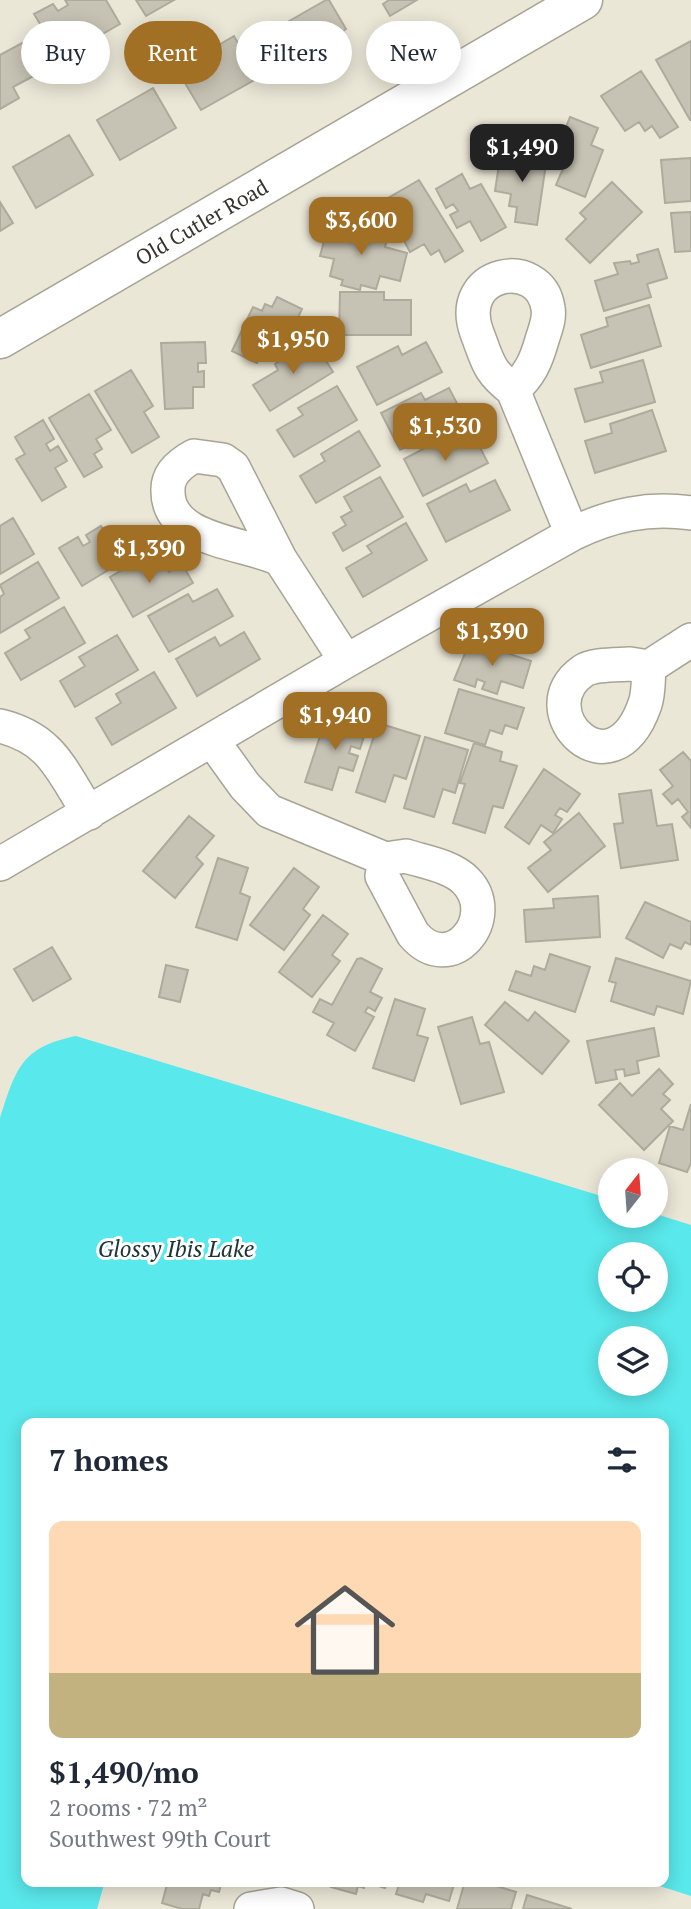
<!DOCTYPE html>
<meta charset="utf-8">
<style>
body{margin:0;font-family:"PT Serif",serif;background:#f2f2f3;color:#1f2937;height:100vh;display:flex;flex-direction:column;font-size:26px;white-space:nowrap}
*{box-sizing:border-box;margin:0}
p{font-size:23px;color:#747a83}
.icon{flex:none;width:38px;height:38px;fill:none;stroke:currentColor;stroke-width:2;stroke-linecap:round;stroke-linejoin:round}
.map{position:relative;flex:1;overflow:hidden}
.side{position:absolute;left:21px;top:1418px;width:648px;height:469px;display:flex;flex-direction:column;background:#fff;border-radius:14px;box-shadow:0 4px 18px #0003}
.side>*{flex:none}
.top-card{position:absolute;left:21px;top:21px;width:649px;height:63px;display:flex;gap:14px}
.needle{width:46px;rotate:17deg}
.buttons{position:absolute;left:598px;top:1158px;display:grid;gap:14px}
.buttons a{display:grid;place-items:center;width:70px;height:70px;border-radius:50%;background:#fff;box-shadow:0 4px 18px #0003;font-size:35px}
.price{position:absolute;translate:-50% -60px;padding:0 16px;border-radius:14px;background:#a17025;color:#fff;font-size:23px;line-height:46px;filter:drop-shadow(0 2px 4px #0008)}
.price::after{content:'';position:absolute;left:50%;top:42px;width:21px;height:16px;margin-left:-10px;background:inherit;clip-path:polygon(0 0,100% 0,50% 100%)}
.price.current{background:#222;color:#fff}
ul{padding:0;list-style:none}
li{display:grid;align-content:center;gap:14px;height:371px;padding:0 28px}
li span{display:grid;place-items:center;height:217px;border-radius:14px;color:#555}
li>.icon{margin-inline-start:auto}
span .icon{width:126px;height:126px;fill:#fffc;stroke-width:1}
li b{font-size:30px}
h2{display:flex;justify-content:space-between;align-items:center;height:84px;padding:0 28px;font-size:30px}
.pill{padding:0 24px;border-radius:32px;background:#fff;box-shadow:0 4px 18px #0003;font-size:24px;line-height:63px}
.pill.current{background:#a17025;color:#fff}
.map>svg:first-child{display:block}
.water{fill:#59e8eb;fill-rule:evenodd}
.building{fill:#c7c3b4;stroke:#aeab9c;stroke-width:2}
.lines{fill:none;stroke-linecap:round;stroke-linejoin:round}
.street-casing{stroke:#a8a495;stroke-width:36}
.secondary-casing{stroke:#a8a495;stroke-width:41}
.street{stroke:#fff;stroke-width:33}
.secondary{stroke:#fff;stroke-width:38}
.labels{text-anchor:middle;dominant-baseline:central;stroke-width:6;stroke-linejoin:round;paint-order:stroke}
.street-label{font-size:21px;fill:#35342e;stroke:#fff}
.water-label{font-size:23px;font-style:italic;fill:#1c3435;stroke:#fff}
</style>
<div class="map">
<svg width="691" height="1909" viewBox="0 0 691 1909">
<rect width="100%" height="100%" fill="#ebe7d7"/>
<path class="water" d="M76,1036L611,1199V1216H656V1214L691,1225V1896L644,1881H663V1423H26V1881H105L97,1909H0V1118C16,1069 21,1047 76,1036ZM611,1255H656V1300H611ZM611,1339H656V1384H611Z"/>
<path class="building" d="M65,0H106L120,24L94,39L99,46L65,66L34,14L53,4L58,11L68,5Z
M136,0H174L146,16Z
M326,0H329L346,29L328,42L327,39L287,62L270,32Z
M417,0L390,16L383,4L389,0Z
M194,35L205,53L234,36L258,78L201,110L166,51Z
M691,41V120H690L656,60Z
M22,43L39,73L13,87L19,98L0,109V55Z
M641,71L678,127L660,138L652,126L645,131L639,122L625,131L601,96Z
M153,88L176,128L120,160L97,120Z
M570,117L598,128L591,145L603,150L585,197L556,185L565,164L553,160L559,146L565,148L568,139L562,137Z
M69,135L93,175L36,208L13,167Z
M501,151L547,157L537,225L515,222L517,207L509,206L511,194L495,191Z
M691,158V201L665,203L661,160Z
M462,174L470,189L481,184L506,227L481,241L470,221L457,228L450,215L458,211L453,204L446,208L436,189Z
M419,180L463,251L445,262L439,250L431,255L424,244L410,252L383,201Z
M612,182L642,212L590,263L566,239L586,219L580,213Z
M0,202L13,223L0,231Z
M691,212V251L675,252L671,213Z
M343,225L388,236L385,247L407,253L400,281L380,276L376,289L361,285L360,290L341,285L343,280L330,276L334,259L320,256L328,226L342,230Z
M658,249L667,278L647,284L651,297L604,311L595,281L618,274L614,263L630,261L631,264L639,262L637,255Z
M340,292H384V300H411V335H339Z
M277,297L302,309L293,328L283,323L279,333L287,337L280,352L265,345L257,363L232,351L253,307L262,311L265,304L272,307Z
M649,305L661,346L591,368L581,335L608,326L606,318Z
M313,340L333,372L270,411L253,385L278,370L275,364Z
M205,342L206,363H198V372L204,371V387H193V408L165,409L161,343Z
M426,342L442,372L377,405L357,367L398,346L402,355Z
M643,360L655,402L585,422L575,389L603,382L600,372Z
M131,370L153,406L144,412L159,437L132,453L95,391Z
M337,386L357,420L294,457L277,430L303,415L298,408Z
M449,388L464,417L400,450L381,413L421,393L425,400Z
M89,394L111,430L96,439L102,449L94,454L102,467L84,477L49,418Z
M652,410L666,451L595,473L585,441L612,433L610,424Z
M43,420L54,439L46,444L50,451L58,446L67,461L55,468L66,487L42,501L16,459L25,454L15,437Z
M359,431L380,466L316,503L300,476L325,461L321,454Z
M473,434L488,463L423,496L404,459L444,438L448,446Z
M380,477L403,517L343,551L333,533L346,525L341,517L352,511L344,497Z
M495,480L510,510L446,542L427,504L466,484L470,492Z
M13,518L34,554L0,574V526Z
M406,523L427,560L363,597L346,568L372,553L367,546Z
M101,526L108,538L126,527L140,551L82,586L59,548L78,537L83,546L90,542L86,535Z
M146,556L154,571L165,565L169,572L182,564L193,583L133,617L110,577Z
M38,562L59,598L0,633V597L4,594L0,585Z
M217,589L233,616L169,652L148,616L188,594L193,602Z
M64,607L85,643L21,680L5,653L30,638L25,630Z
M244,632L260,659L197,696L176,659L215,637L220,646Z
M117,635L138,670L75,707L60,681L85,666L79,657Z
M470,641L531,661L523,688L501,681L497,694L482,689L485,682L477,679L475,687L454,680Z
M154,672L176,708L112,745L96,718L121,703L116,694Z
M459,689L524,708L517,729L505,725L502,734L490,730L485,745L445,733Z
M326,718L338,722L339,718L367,727L360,749L351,746L349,753L358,756L353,771L339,767L332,790L305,782Z
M378,723L420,736L406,779L394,775L385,802L356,792Z
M425,737L468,750L455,793L443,789L434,817L404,808Z
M474,743L502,752L500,761L517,766L503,808L493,806L485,833L453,823L465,784L460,783Z
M683,752L691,761V828L682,817L688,812L678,799L672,804L663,794L673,786L660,770Z
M544,769L580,794L567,812L560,808L555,815L562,819L553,833L541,825L529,844L505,827Z
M651,790L657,826L672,824L678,860L621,868L614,824L623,823L619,794Z
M579,813L605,846L548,892L528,868L551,850L544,842Z
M189,816L214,836L196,857L203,864L175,898L143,871Z
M218,858L248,868L240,893L250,897L237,940L196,927Z
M294,868L319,887L303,909L310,915L284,950L250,925Z
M598,896L600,937L526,942L524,910L554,908L553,899Z
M645,902L691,922V945L685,942L681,949L670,944L663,958L626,938Z
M323,915L348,934L332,955L340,961L312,997L279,972Z
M52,947L71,979L33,1001L14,969Z
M550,954L590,967L575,1012L509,990L516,971L531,976L534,966L545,970Z
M361,958L382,969L370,992L382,998L375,1011L368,1007L365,1012L374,1017L355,1051L327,1035L334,1023L313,1012L320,999L332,1005L357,959Z
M616,958L691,981L683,1014L657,1006L654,1015L611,1001L616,983L609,981Z
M166,965L188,970L180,1002L159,997Z
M395,999L425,1009L417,1035L428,1038L414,1081L373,1068Z
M505,1002L528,1021L535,1012L569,1041L542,1074L485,1025Z
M472,1017L480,1044L489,1042L504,1092L461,1104L438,1027Z
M654,1028L659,1056L637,1061L639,1073L625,1076L624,1069L615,1070L617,1079L596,1083L587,1041Z
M659,1069L673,1084L663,1094L670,1100L661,1109L673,1121L644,1150L599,1105L620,1083L632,1096Z
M691,1104V1163L687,1172L659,1163L670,1126L683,1130Z
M168,1881H222L219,1892L211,1890L209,1896L203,1894L199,1909H182L162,1903Z
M333,1881H387L385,1888L365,1882L364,1888L358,1886L356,1894L331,1887Z
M400,1881H455L449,1901L426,1894L423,1902L396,1894Z
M465,1881H480L516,1892L511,1909H457Z
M527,1895L572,1909H523Z"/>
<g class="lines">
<defs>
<path id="street" d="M513,390C530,375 536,361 542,340C545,330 550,319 548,308C540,255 454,271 477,333C488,362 488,371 513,390L572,534
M194,456L223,460L233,467L280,559C243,542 166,541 168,489C168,473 181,463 194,456Z
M280,559L346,661
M630,664L649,667C648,678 649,693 645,704C612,799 526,710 583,671C593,664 617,665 630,664Z
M649,667L691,640
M0,726C53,739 61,771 89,813
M212,740L245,786L269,811L385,859
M406,856C424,862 452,866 466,881C501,917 451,979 413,934L382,876L385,859Z
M0,864L346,661L572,534C611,515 648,507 691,513
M251,1909L281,1904L297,1909"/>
<g id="secondary">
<path id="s1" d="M0,339L583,0"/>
</g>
</defs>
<use href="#street" class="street-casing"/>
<use href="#secondary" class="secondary-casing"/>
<use href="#street" class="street"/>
<use href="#secondary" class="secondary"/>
</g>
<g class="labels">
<g class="street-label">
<text stroke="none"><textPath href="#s1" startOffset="233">Old Cutler Road</textPath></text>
</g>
<g class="water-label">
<text x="176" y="1248">Glossy Ibis Lake</text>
</g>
</g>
</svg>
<div class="buttons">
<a><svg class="needle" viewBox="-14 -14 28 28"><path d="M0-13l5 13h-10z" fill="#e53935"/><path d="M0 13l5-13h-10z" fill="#747a83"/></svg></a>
<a><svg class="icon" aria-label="locate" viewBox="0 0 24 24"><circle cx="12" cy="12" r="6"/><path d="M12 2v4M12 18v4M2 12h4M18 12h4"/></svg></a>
<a><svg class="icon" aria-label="layers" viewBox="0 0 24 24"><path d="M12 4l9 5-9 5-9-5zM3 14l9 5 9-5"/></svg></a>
</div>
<b class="price current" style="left:522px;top:184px">$1,490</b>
<b class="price" style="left:361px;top:257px">$3,600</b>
<b class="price" style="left:293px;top:376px">$1,950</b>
<b class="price" style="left:445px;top:463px">$1,530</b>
<b class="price" style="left:149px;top:585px">$1,390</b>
<b class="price" style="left:492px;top:668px">$1,390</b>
<b class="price" style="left:335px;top:752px">$1,940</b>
<div class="top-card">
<a class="pill">Buy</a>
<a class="pill current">Rent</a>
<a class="pill">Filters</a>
<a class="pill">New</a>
</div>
<section class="side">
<h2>7 homes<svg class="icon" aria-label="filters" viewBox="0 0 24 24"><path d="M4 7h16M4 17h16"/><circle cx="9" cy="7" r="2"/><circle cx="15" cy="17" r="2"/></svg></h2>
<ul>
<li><span style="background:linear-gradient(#ffd9b3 70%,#c2b280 0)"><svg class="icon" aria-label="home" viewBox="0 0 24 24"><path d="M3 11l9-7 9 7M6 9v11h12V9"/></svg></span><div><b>$1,490/mo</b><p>2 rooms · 72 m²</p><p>Southwest 99th Court</p></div></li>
</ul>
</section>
</div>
